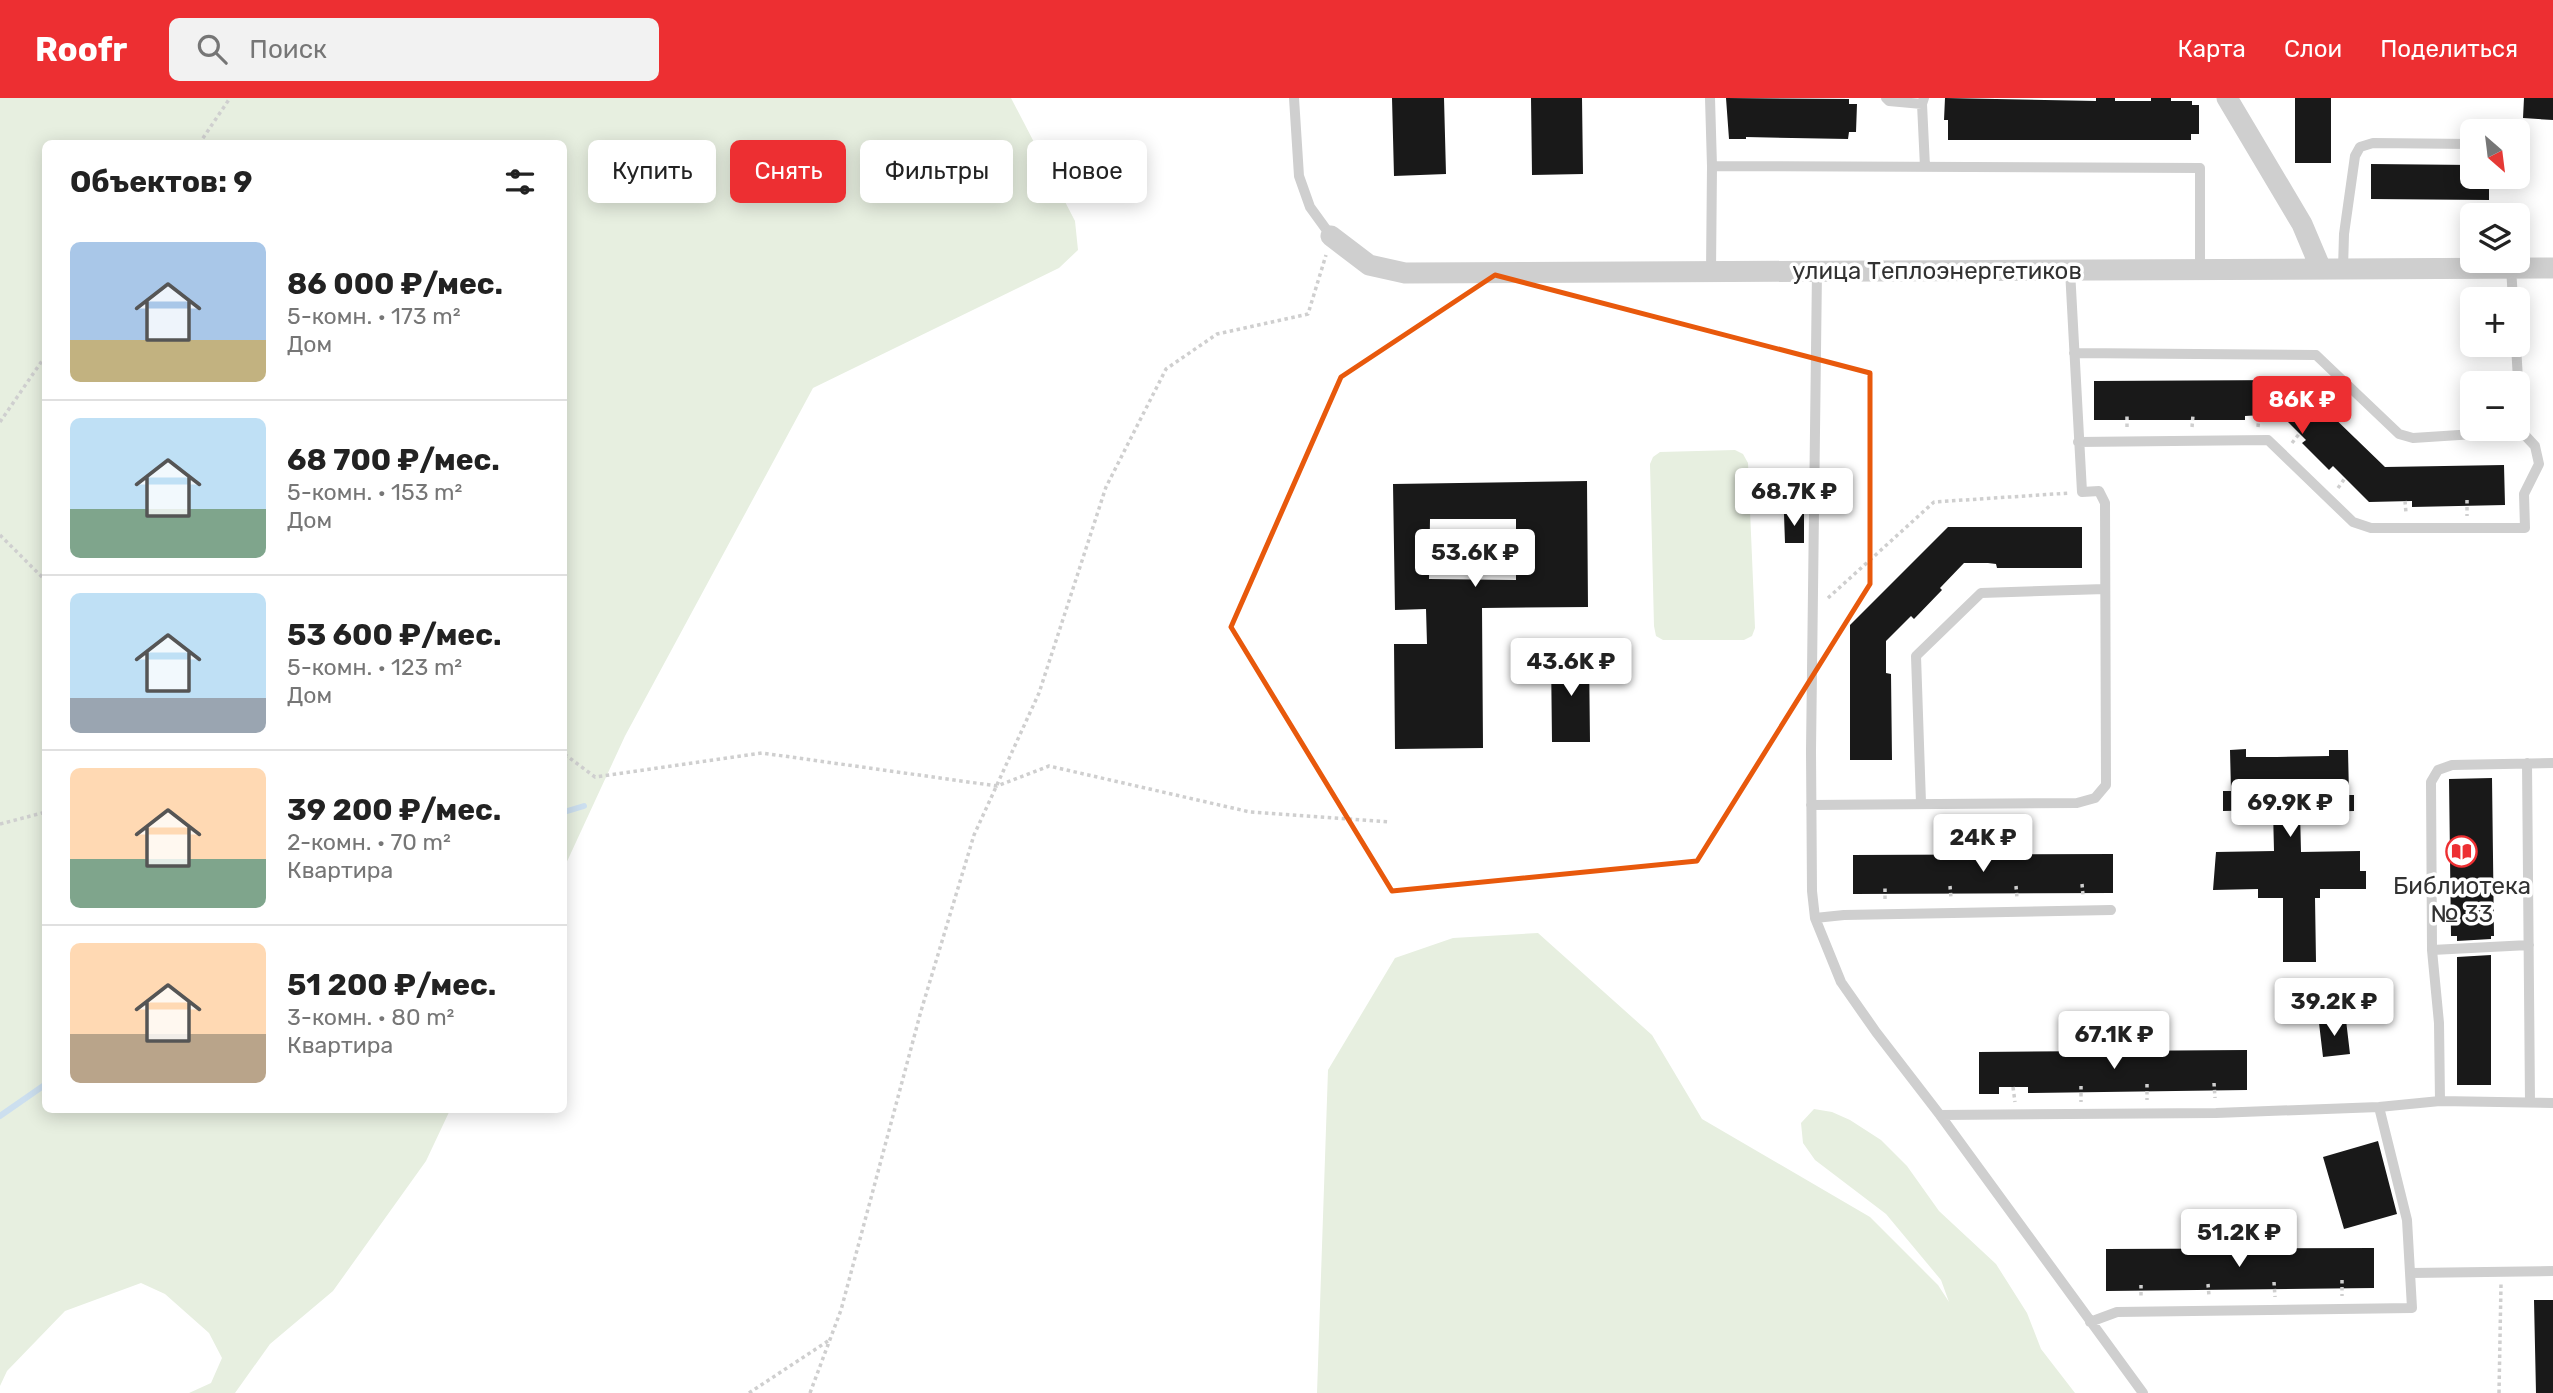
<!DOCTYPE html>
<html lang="ru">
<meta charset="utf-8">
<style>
body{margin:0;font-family:Rubik,sans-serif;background:#f2f2f2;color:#222;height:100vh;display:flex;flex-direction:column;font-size:26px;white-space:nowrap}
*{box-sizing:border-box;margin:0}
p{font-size:23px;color:#767676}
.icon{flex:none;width:38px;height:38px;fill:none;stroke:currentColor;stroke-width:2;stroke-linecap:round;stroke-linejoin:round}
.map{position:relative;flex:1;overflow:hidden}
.drawer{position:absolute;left:42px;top:42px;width:525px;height:973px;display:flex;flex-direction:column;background:#fff;border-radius:10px;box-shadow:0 4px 18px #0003}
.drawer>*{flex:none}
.guide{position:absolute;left:588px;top:42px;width:665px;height:63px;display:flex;gap:14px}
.needle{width:46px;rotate:152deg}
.tools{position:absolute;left:2460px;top:21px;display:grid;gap:14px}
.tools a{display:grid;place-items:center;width:70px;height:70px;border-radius:10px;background:#fff;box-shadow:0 4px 18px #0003;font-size:35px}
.price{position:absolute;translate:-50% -60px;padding:0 16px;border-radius:7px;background:#fff;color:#222;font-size:23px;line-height:46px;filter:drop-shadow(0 2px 4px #0008)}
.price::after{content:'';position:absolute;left:50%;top:42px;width:21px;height:16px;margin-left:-10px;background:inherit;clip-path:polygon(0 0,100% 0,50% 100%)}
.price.selected{background:#ed2f32;color:#fff}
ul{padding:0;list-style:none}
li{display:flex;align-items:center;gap:21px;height:175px;padding:0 28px}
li+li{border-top:2px solid #e0e0e0}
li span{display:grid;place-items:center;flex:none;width:196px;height:140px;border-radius:10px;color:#555}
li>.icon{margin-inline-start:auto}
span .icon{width:84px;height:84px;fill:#fffc;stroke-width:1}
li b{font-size:30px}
h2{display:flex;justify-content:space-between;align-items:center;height:84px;padding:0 28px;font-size:30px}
.tag{padding:0 24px;border-radius:10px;background:#fff;box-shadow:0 4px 18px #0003;font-size:24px;line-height:63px}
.tag.selected{background:#ed2f32;color:#fff}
header{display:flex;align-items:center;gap:42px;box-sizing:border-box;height:98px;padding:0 35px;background:#ed2f32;color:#fff}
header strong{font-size:33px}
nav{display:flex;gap:38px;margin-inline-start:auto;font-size:24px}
.search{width:490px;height:63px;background:#f2f2f2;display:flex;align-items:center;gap:18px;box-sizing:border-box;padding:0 24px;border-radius:10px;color:#767676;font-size:26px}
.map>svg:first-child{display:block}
.green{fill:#e7efe0}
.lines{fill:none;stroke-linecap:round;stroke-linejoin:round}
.stream{stroke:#ccdfef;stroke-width:6}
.building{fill:#191919;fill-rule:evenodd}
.path{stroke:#cfcfcf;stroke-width:3.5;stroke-dasharray:3.5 3.5;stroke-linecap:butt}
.service{stroke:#cfcfcf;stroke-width:10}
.minor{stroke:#cfcfcf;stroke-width:21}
.marked{fill:none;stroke:#e8590c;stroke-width:5;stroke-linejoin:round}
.labels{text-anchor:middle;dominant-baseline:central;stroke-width:7;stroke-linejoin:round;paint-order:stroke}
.street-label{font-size:24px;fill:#323232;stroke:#fff}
.poi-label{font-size:24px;fill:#323232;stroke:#fff}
</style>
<header>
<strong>Roofr</strong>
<div class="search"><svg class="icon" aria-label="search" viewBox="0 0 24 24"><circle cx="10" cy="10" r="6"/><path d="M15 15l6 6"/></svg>Поиск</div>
<nav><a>Карта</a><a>Слои</a><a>Поделиться</a></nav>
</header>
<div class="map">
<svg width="2553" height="1295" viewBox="0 0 2553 1295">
<rect width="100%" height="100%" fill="#fff"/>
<path class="green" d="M0,0H1011L1075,123L1078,152L1059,170L813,290L625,638L564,770V46H46V1012H450L426,1063L333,1193L270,1246L235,1295H189L211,1285L222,1260L209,1235L165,1196L141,1185L65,1213L7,1273L0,1288Z
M1735,352L1743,356L1748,365L1755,530L1752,538L1744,542H1663L1656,538L1654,528L1650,366L1653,359L1660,354Z
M1538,835L1652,937L1702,1021L1870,1119L1938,1187L1949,1204L1941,1182L1886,1116L1815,1062L1803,1045L1801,1025L1814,1011L1832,1014L1850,1022L1881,1042L1907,1068L1939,1113L1996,1166L2027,1215L2041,1251L2075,1295H1317L1328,972L1395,860L1453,840Z"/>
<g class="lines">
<path class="stream" d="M564,714L584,708
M0,1018L46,986"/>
</g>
<path class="building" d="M1392,0H1444L1446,76L1394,78Z
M1531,0H1582L1583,76L1532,77Z
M1726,0L1849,1V6H1857L1856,34H1849L1848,41L1746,39V41H1729Z
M1945,0L2096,3V0H2115V3H2151V0H2171V3H2192V7H2199V36H2191V42H1948V22H1944Z
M2295,0H2331V65H2295Z
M2524,0H2553V22L2523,20Z
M2371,66L2473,67V79H2489V102L2371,101Z
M2295,282L2385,369L2504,367L2505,407L2412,409V403L2369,404L2333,368L2329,372L2302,345L2306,342L2280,316L2245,318V322H2094V283Z
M1587,383L1588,509L1482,510L1483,650L1395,651L1394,546H1427L1426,511L1395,512L1393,386ZM1430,421H1516V482L1429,481Z
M1784,416H1804V445H1785Z
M1948,429H2082V470H1997L1996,466L1988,465H1964L1940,490L1942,492L1914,521L1911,518L1886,543V575L1891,576L1892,662H1850V527Z
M1589,556L1590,644H1552L1551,557Z
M2246,651V659H2277L2329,658V652H2348L2349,697H2354V713L2300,714L2301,754L2360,753V773H2366V791H2320V800H2315L2316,864H2283V800H2258V791L2213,792L2216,754L2274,753L2273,712L2223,713V693H2231L2230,652Z
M2492,680L2494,838H2491V841L2457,843V838H2451L2449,681Z
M2113,756V795L1853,796V757Z
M2491,857V987H2457V859Z
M2346,922L2350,956L2323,959L2319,925Z
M2247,952V992L2028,995V989H1999V996H1979V954Z
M2378,1043L2397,1116L2344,1131L2323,1059Z
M2374,1150V1190L2106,1193V1151Z
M2534,1202H2553V1295H2536Z"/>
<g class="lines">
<path class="path" d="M199,46L230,0
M0,324L46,257
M2127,329V317
M2192,329L2193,317
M2258,329L2259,317
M2292,345L2299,336
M2338,390L2345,380
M2467,402V418
M2405,403L2406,415
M0,437L46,483
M1828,500L1934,404L2070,395
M564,659L567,658L595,679L762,655L997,688L1049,668L1250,714L1389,724
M0,726L46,714
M2082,786L2083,797
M1950,788L1951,800
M2016,788L2017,800
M1885,801V789
M2214,985L2215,1000
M2147,986V1002
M2081,988V1004
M2013,989L2015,1004
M2342,1182V1198
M2274,1184L2275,1199
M2208,1186L2209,1198
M2141,1187V1198
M749,1295L828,1243
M810,1295L841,1212L921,913L974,737L1039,595L1106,389L1166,271L1217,236L1308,216L1326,157
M2499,1295L2501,1186"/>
<path class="service" d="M1294,0L1299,78L1310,109L1331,138
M1710,0L1712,68
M1886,0L1889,3L1922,6
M1924,0L1922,6L1925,69
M2511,170L2513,201
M2343,171L2344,136L2355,58L2360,49L2373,45L2473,46
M1817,173L1811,653L1812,793L1815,820L1841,884L1876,934L1940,1017L2143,1295
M1711,174L1712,68L2200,70V171
M2074,255L2316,257L2399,336L2413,340L2521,333
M2078,344L2268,342L2353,424L2371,430H2525L2524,396L2539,366L2535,348L2521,333L2516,247
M2527,665L2530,1004
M1921,705L1916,558L1981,495L2105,491
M1811,707L2077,705L2095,700L2106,687L2105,405L2099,393L2082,394L2070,172
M1815,820L1844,817L2111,812
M2432,852L2529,847
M2440,1003L2439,925L2432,852L2431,684L2438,672L2452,667L2553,665
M1940,1017L2216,1015L2379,1009L2440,1003L2553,1005
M2411,1175L2553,1173
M2090,1224L2117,1214L2412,1210L2407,1122L2379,1009"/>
<path class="minor" d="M2227,0L2302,126L2321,171
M1331,138L1369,167L1405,175L2553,170"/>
</g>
<path class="marked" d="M1495,177L1870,275V486L1697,763L1392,793L1231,529L1341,279Z"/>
<defs>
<symbol id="library-ring" viewBox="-11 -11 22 22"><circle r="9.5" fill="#fff" stroke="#ed2f32" stroke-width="1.5"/><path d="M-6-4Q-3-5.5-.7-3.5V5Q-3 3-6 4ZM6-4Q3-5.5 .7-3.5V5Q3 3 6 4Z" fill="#ed2f32"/></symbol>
</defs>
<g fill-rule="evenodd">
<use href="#library-ring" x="2444" y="736" width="35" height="35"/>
</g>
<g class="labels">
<g class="street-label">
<text x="1937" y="173">улица Теплоэнергетиков</text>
</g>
<g class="poi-label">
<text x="2462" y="788">Библиотека<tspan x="2462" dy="28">№ 33</tspan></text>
</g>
</g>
</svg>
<div class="tools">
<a><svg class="needle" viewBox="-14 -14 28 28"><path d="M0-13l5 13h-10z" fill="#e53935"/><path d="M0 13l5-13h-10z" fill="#767676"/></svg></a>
<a><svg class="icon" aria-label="layers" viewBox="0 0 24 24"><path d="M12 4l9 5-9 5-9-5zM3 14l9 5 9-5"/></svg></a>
<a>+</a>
<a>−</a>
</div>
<b class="price selected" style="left:2302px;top:338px">86K ₽</b>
<b class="price" style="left:1794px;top:430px">68.7K ₽</b>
<b class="price" style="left:1475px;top:491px">53.6K ₽</b>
<b class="price" style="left:1571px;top:600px">43.6K ₽</b>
<b class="price" style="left:2290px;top:741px">69.9K ₽</b>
<b class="price" style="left:1983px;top:776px">24K ₽</b>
<b class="price" style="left:2334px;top:940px">39.2K ₽</b>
<b class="price" style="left:2114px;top:973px">67.1K ₽</b>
<b class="price" style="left:2239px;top:1171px">51.2K ₽</b>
<div class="guide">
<a class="tag">Купить</a>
<a class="tag selected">Снять</a>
<a class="tag">Фильтры</a>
<a class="tag">Новое</a>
</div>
<section class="drawer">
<h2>Объектов: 9<svg class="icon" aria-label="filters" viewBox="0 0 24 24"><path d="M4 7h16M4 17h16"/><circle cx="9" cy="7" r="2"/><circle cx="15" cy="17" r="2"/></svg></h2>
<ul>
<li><span style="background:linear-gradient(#a9c7e8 70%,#c2b280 0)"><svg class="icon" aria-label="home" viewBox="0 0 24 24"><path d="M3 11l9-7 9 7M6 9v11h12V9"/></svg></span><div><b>86 000 ₽/мес.</b><p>5-комн. · 173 m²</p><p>Дом</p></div></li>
<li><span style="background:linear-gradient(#bfe0f5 65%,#7fa58c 0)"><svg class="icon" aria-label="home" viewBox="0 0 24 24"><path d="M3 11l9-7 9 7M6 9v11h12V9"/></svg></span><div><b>68 700 ₽/мес.</b><p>5-комн. · 153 m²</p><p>Дом</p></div></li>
<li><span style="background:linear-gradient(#bfe0f5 75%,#9aa5b1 0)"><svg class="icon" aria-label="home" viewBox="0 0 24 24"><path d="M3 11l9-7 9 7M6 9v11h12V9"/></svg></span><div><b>53 600 ₽/мес.</b><p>5-комн. · 123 m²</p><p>Дом</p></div></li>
<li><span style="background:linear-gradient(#ffd9b3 65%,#7fa58c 0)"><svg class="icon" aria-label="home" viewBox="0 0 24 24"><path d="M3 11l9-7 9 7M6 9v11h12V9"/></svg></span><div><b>39 200 ₽/мес.</b><p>2-комн. · 70 m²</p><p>Квартира</p></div></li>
<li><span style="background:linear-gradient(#ffd9b3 65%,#b9a48a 0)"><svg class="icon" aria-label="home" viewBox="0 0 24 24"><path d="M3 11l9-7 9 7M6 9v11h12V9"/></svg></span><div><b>51 200 ₽/мес.</b><p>3-комн. · 80 m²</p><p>Квартира</p></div></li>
</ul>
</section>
</div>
